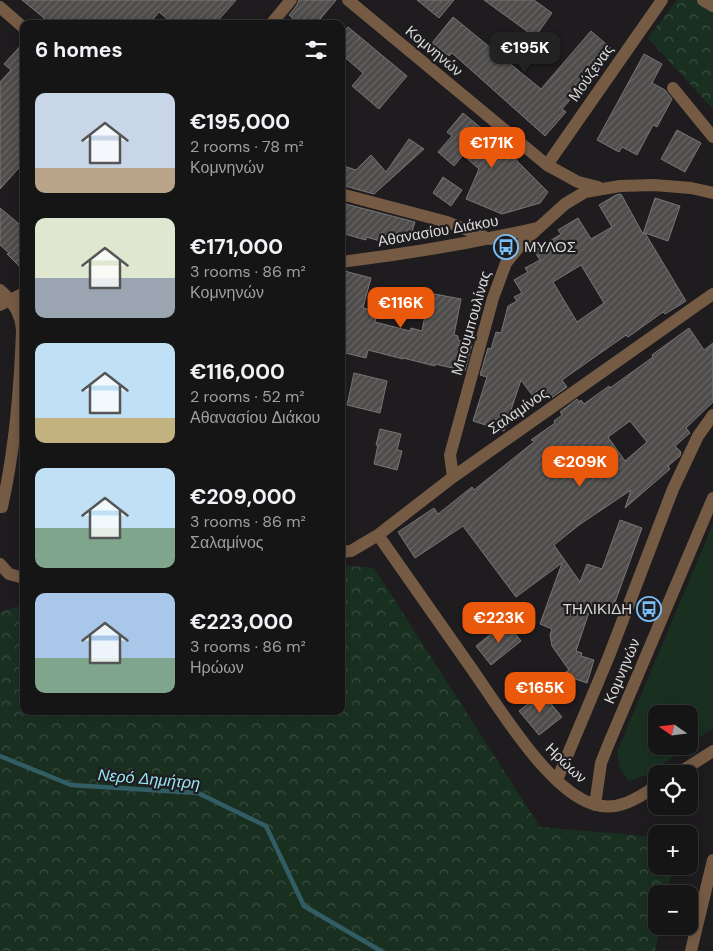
<!DOCTYPE html>
<meta charset="utf-8">
<style>
body{margin:0;font-family:"DM Sans",sans-serif;background:#232223;color:#f1f3f6;height:100vh;display:flex;flex-direction:column;font-size:19px;white-space:nowrap}
*{box-sizing:border-box;margin:0}
p{font-size:16px;color:#9e9fa1}
.icon{flex:none;width:28px;height:28px;fill:none;stroke:currentColor;stroke-width:2;stroke-linecap:round;stroke-linejoin:round}
.map{position:relative;flex:1;overflow:hidden}
.side{position:absolute;left:20px;top:20px;width:325px;height:695px;display:flex;flex-direction:column;background:#161516;border-radius:10px;box-shadow:0 2px 12px #0003,0 0 0 1px #353435}
.side>*{flex:none}
.needle{width:32px;rotate:284deg}
.tools{position:absolute;left:648px;top:705px;display:grid;gap:10px}
.tools a{display:grid;place-items:center;width:50px;height:50px;border-radius:10px;background:#161516;box-shadow:0 2px 12px #0003,0 0 0 1px #353435;font-size:25px}
.price{position:absolute;translate:-50% -42px;padding:0 11px;border-radius:10px;background:#ea580c;color:#fff;font-size:16px;line-height:32px;filter:drop-shadow(0 1px 2px #0008)}
.price::after{content:'';position:absolute;left:50%;top:30px;width:15px;height:11px;margin-left:-8px;background:inherit;clip-path:polygon(0 0,100% 0,50% 100%)}
.price.selected{background:#222;color:#fff}
ul{padding:0;list-style:none}
li{display:flex;align-items:center;gap:15px;height:125px;padding:0 15px}
li span{display:grid;place-items:center;flex:none;width:140px;height:100px;border-radius:10px;color:#555}
li>.icon{margin-inline-start:auto}
span .icon{width:60px;height:60px;fill:#fffc;stroke-width:1}
li b{font-size:21px}
h2{display:flex;justify-content:space-between;align-items:center;height:60px;padding:0 15px;font-size:21px}
.map>svg:first-child{display:block}
.green{fill:#193021}
.forest{fill:url(#forest-crowns)}
.lines{fill:none;stroke-linecap:round;stroke-linejoin:round}
.stream{stroke:#325d65;stroke-width:4.5}
.building{fill:url(#building-hatch);stroke:#787674;fill-rule:evenodd}
.minor{stroke:#765b44;stroke-width:12}
.labels{text-anchor:middle;dominant-baseline:central;stroke-width:4.5;stroke-linejoin:round;paint-order:stroke}
.street-label{font-size:15px;fill:#dbdadb;stroke:#1e1c1e}
.poi-label{font-size:15px;fill:#dbdadb;stroke:#1e1c1e;text-anchor:start}
.water-label{font-size:16px;font-style:italic;fill:#98e6f5;stroke:#1e1c1e}
</style>
<div class="map">
<svg width="713" height="951" viewBox="0 0 713 951">
<defs>
<pattern id="forest-crowns" width="20" height="18" patternUnits="userSpaceOnUse" patternTransform="scale(1.25)"><rect width="20" height="18" fill="#193021"/><path d="M2 6a3 3 0 1 1 6 0M12 15a3 3 0 1 1 6 0" fill="none" stroke="#3a4d41"/></pattern>
<pattern id="building-hatch" width="6" height="6" patternUnits="userSpaceOnUse" patternTransform="scale(1.25)"><rect width="6" height="6" fill="#4f4d4b"/><path d="M-1 1l2-2M0 6l6-6M5 7l2-2" fill="none" stroke="#686664"/></pattern>
</defs>
<rect width="100%" height="100%" fill="#1e1c1e"/>
<path class="green" d="M713,524V728L689,745V714H656V746H688L650,774L629,781L620,769L617,752Z"/>
<path class="forest" d="M677,0H705L713,7V109L648,38Z
M341,565L374,568L540,827L656,837V866H673L667,894H656V926H660L655,951H0V612L24,605V711H341Z"/>
<g class="lines">
<path class="stream" d="M0,756L71,785L198,793L266,826L304,906L381,951"/>
</g>
<path class="building" d="M22,0H236L215,24H173L159,12L149,24H39L44,18Z
M299,0H336L316,24H299L289,15L297,5Z
M417,0H454L439,18Z
M484,0H534L552,13L535,37Z
M453,17L541,89L591,31L613,50L562,109L566,112L545,136L452,53L449,56L432,43Z
M348,27L407,76L379,109L352,86L363,73L341,54V35Z
M24,42V162L0,189V82L11,70L4,64Z
M644,54L662,64L652,83L665,90L672,99L657,127L653,125L637,155L622,147L619,152L597,140Z
M463,113L499,143L501,141L518,162L548,192L540,203L502,214L466,199L479,169L463,155L454,166L438,152L452,136L447,132Z
M677,130L701,143L685,172L661,159Z
M409,139L424,149L374,194L341,185V165L356,170L371,155L386,172Z
M443,177L462,190L451,206L433,193Z
M621,194L643,234L655,198L680,206L668,241L645,233L686,301L665,314L663,312L628,337L626,335L562,380L567,387L550,399L541,388L532,395L521,380L504,431L473,421L487,377L480,375L488,348L491,349L496,332L501,333L508,306L517,301L514,297L522,293L514,280L528,272L525,268L540,260L534,251L561,234L558,230L578,218L591,239L612,227L599,205L616,195ZM581,265L604,303L577,322L553,282Z
M346,204L415,222L409,242L393,238L391,244L366,237V240L341,233V224Z
M0,208L24,228V271L7,254L9,253L0,245Z
M341,270L371,278L363,308L377,311L375,322L410,331L411,328L422,331L429,293L461,299L454,335L458,336V340L472,344L465,371L435,364V366L403,358V359L368,350L366,358L341,352Z
M689,328L704,350L713,343V402L686,428L690,433L675,446L681,452L680,456L668,466L670,469L625,508L631,490L579,525L554,545L580,582L587,564L602,569L620,520L642,528L611,613L591,606L576,651L582,653L581,656L594,660L587,683L575,679L566,672L569,670L552,646L550,635L552,629L540,624L562,563L516,597L463,526L415,558L398,532L434,508L438,514L472,487L474,490L535,441L531,440L555,423L554,421L562,415L560,412L577,399L579,402L581,400L584,404L609,386L610,388L653,357L652,355ZM630,421L647,442L625,461L608,437Z
M354,373L387,381L380,413L347,405Z
M380,429L401,434L397,450L402,451L397,470L374,464L378,445H376Z
M506,622L521,641L491,665L476,646Z
M542,693L562,717L539,735L519,711Z"/>
<g class="lines">
<path class="minor" d="M348,0L547,165L578,182L598,187
M703,0L713,6
M0,7L24,28
M271,24L291,0
M673,88L713,137
M547,165L662,0
M341,194L447,222L490,239
M341,262C407,254 472,243 537,228
M0,290C13,301 21,313 22,330C20,390 15,449 2,507H0
M0,305L24,293
M453,477L450,455L493,298L506,263L523,242L565,204L585,192L620,186L654,185L691,188L713,193
M378,535C407,577 437,619 467,662C495,701 547,790 593,804C617,812 637,799 656,786
M341,552L351,551L378,535L453,477L713,294
M0,564L9,574L24,578
M677,774L713,751
M557,780L609,656L673,489L698,436L713,415
M595,805L601,763L609,743L713,498
M691,951L713,860"/>
</g>
<defs>
<symbol id="bus-ring" viewBox="-11 -11 22 22"><circle r="9.5" fill="#1e1c1e" stroke="#7abff8" stroke-width="1.5"/><path d="M-5-6H5V4H4V6H2V4H-2V6H-4V4H-5ZM-3.5-4V0h7V-4ZM-3.5 1.2v1.5H-2V1.2ZM2 1.2v1.5H3.5V1.2Z" fill="#7abff8"/></symbol>
</defs>
<g fill-rule="evenodd">
<use href="#bus-ring" x="492" y="233" width="28" height="28"/>
<use href="#bus-ring" x="635" y="595" width="28" height="28"/>
</g>
<g class="labels">
<g class="street-label">
<text transform="translate(434 51) rotate(40)">Κομνηνών</text>
<text transform="translate(591 73) rotate(-55)">Μούζενας</text>
<text transform="translate(438 231) rotate(-10)">Αθανασίου Διάκου</text>
<text transform="translate(471 323) rotate(-74)">Μπουμπουλίνας</text>
<text transform="translate(518 411) rotate(-35)">Σαλαμίνος</text>
<text transform="translate(622 671) rotate(-67)">Κομνηνών</text>
<text transform="translate(566 763) rotate(44)">Ηρώων</text>
</g>
<g class="poi-label">
<text x="524" y="247">ΜΥΛΟΣ</text>
<text x="632" y="609" text-anchor="end">ΤΗΛΙΚΙΔΗ</text>
</g>
<g class="water-label">
<text transform="translate(149 779) rotate(5)">Νερό Δημήτρη</text>
</g>
</g>
</svg>
<div class="tools">
<a><svg class="needle" viewBox="-14 -14 28 28"><path d="M0-13l5 13h-10z" fill="#e53935"/><path d="M0 13l5-13h-10z" fill="#9e9fa1"/></svg></a>
<a><svg class="icon" aria-label="locate" viewBox="0 0 24 24"><circle cx="12" cy="12" r="6"/><path d="M12 2v4M12 18v4M2 12h4M18 12h4"/></svg></a>
<a>+</a>
<a>−</a>
</div>
<b class="price selected" style="left:525px;top:74px">€195K</b>
<b class="price" style="left:492px;top:169px">€171K</b>
<b class="price" style="left:401px;top:329px">€116K</b>
<b class="price" style="left:580px;top:488px">€209K</b>
<b class="price" style="left:499px;top:644px">€223K</b>
<b class="price" style="left:540px;top:714px">€165K</b>
<section class="side">
<h2>6 homes<svg class="icon" aria-label="filters" viewBox="0 0 24 24"><path d="M4 7h16M4 17h16"/><circle cx="9" cy="7" r="2"/><circle cx="15" cy="17" r="2"/></svg></h2>
<ul>
<li><span style="background:linear-gradient(#c9d6e8 75%,#b9a48a 0)"><svg class="icon" aria-label="home" viewBox="0 0 24 24"><path d="M3 11l9-7 9 7M6 9v11h12V9"/></svg></span><div><b>€195,000</b><p>2 rooms · 78 m²</p><p>Κομνηνών</p></div></li>
<li><span style="background:linear-gradient(#dfe7d0 60%,#9aa5b1 0)"><svg class="icon" aria-label="home" viewBox="0 0 24 24"><path d="M3 11l9-7 9 7M6 9v11h12V9"/></svg></span><div><b>€171,000</b><p>3 rooms · 86 m²</p><p>Κομνηνών</p></div></li>
<li><span style="background:linear-gradient(#bfe0f5 75%,#c2b280 0)"><svg class="icon" aria-label="home" viewBox="0 0 24 24"><path d="M3 11l9-7 9 7M6 9v11h12V9"/></svg></span><div><b>€116,000</b><p>2 rooms · 52 m²</p><p>Αθανασίου Διάκου</p></div></li>
<li><span style="background:linear-gradient(#bfe0f5 60%,#7fa58c 0)"><svg class="icon" aria-label="home" viewBox="0 0 24 24"><path d="M3 11l9-7 9 7M6 9v11h12V9"/></svg></span><div><b>€209,000</b><p>3 rooms · 86 m²</p><p>Σαλαμίνος</p></div></li>
<li><span style="background:linear-gradient(#a9c7e8 65%,#7fa58c 0)"><svg class="icon" aria-label="home" viewBox="0 0 24 24"><path d="M3 11l9-7 9 7M6 9v11h12V9"/></svg></span><div><b>€223,000</b><p>3 rooms · 86 m²</p><p>Ηρώων</p></div></li>
</ul>
</section>
</div>
